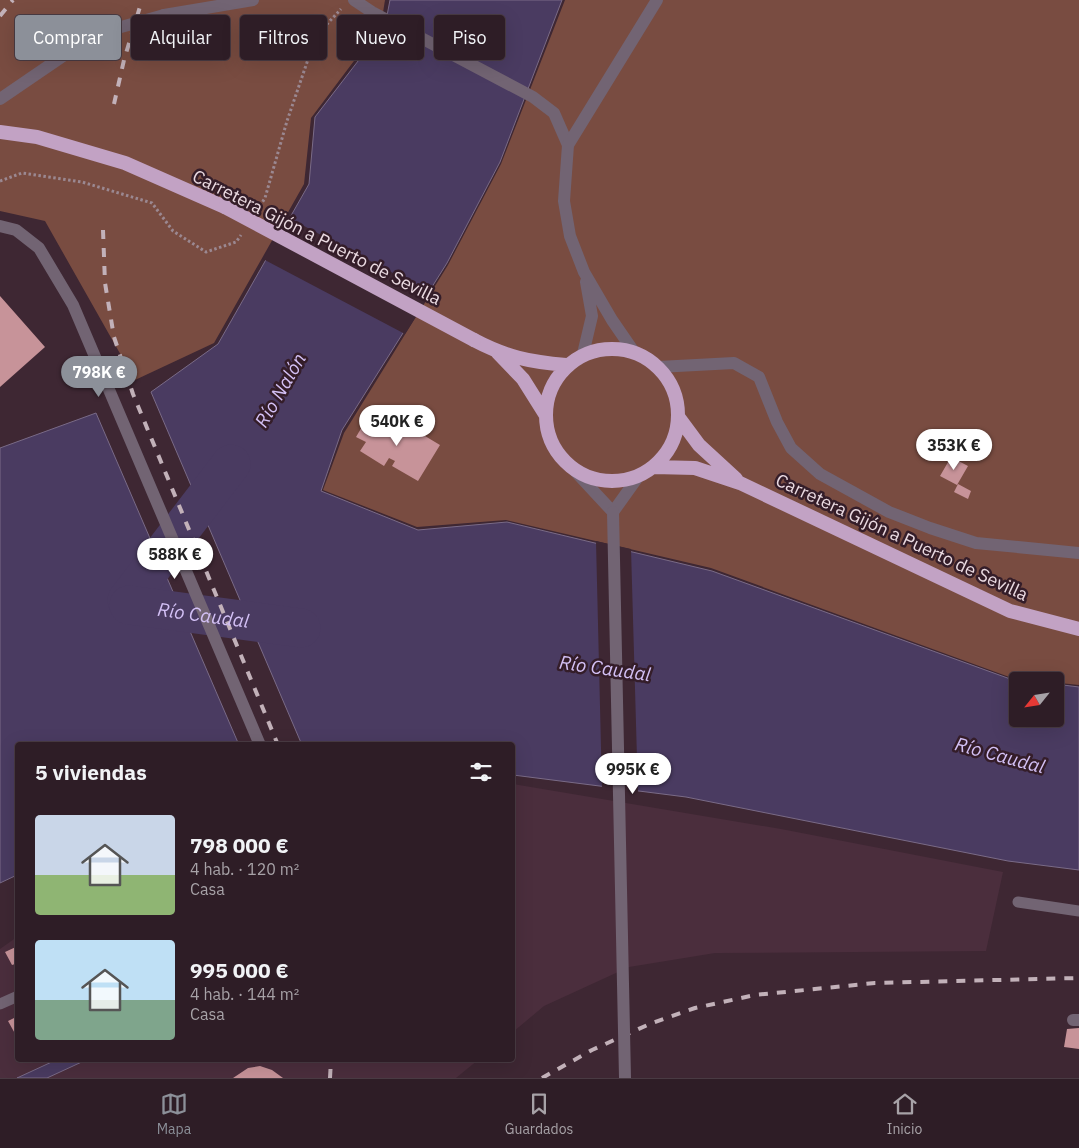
<!DOCTYPE html>
<html lang="es">
<meta charset="utf-8">
<style>
body{margin:0;font-family:"IBM Plex Sans",sans-serif;background:#3a2a32;color:#f1f3f6;height:100vh;display:flex;flex-direction:column;font-size:19px;white-space:nowrap}
*{box-sizing:border-box;margin:0}
p{font-size:16px;color:#a7a2a7}
.icon{flex:none;width:28px;height:28px;fill:none;stroke:currentColor;stroke-width:2;stroke-linecap:round;stroke-linejoin:round}
.map{position:relative;flex:1;overflow:hidden}
.sheet{position:absolute;left:15px;top:742px;width:500px;height:320px;display:flex;flex-direction:column;background:#2e1d26;border-radius:5px;box-shadow:0 5px 20px #0002,0 0 0 1px #493b43}
.sheet>*{flex:none}
.top-card{position:absolute;left:15px;top:15px;width:500px;height:45px;display:flex;gap:10px}
.needle{width:32px;rotate:240deg}
.buttons{position:absolute;left:1009px;top:672px;display:grid;gap:10px}
.buttons a{display:grid;place-items:center;width:55px;height:55px;border-radius:5px;background:#2e1d26;box-shadow:0 5px 20px #0002,0 0 0 1px #493b43;font-size:25px}
.price{position:absolute;translate:-50% -42px;padding:0 11px;border-radius:18px;background:#fff;color:#222;font-size:16px;line-height:32px;filter:drop-shadow(0 1px 2px #0008)}
.price::after{content:'';position:absolute;left:50%;top:30px;width:15px;height:11px;margin-left:-8px;background:inherit;clip-path:polygon(0 0,100% 0,50% 100%)}
.price.active{background:#8c9099;color:#fff}
ul{padding:0;list-style:none}
li{display:flex;align-items:center;gap:15px;height:125px;padding:0 20px}
li span{display:grid;place-items:center;flex:none;width:140px;height:100px;border-radius:5px;color:#555}
li>.icon{margin-inline-start:auto}
span .icon{width:60px;height:60px;fill:#fffc;stroke-width:1}
li b{font-size:21px}
h2{display:flex;justify-content:space-between;align-items:center;height:60px;padding:0 20px;font-size:21px}
.tag{padding:0 18px;border-radius:5px;background:#2e1d26;box-shadow:0 5px 20px #0002,0 0 0 1px #493b43;font-size:18px;line-height:45px}
.tag.active{background:#8c9099;color:#fff}
.tabs{display:flex;justify-content:space-around;align-items:center;height:70px;border-top:1px solid #493b43;background:#2e1d26;font-size:14px;color:#a7a2a7}
.tabs a{display:grid;justify-items:center;gap:2px}
.tabs .active{color:#8c9099}
.map>svg:first-child{display:block}
.built{fill:#4b2e3d}
.forest{fill:#794c41}
.water{fill:#4a3b61;stroke:#7a6b87}
.pier{fill:#3e2733}
.lines{fill:none;stroke-linecap:round;stroke-linejoin:round}
.river{stroke:#4a3b61;stroke-width:39}
.building{fill:#c79399}
.path{stroke:#9b8891;stroke-width:3;stroke-dasharray:2.5 2.5;stroke-linecap:butt}
.service{stroke:#726473;stroke-width:11}
.minor{stroke:#726473;stroke-width:12}
.tertiary{stroke:#726473;stroke-width:12}
.trunk{stroke:#c2a2c4;stroke-width:14}
.rail{stroke:#c2b1b9;stroke-width:4;stroke-dasharray:9 9;stroke-linecap:butt}
.minor-bridge{stroke:#726473;stroke-width:12}
.tertiary-bridge{stroke:#726473;stroke-width:12}
.trunk-bridge{stroke:#c2a2c4;stroke-width:14}
.labels{text-anchor:middle;dominant-baseline:central;stroke-width:5;stroke-linejoin:round;paint-order:stroke}
.street-label{font-size:18px;fill:#eadae1;stroke:#341d29}
.water-label{font-size:19px;font-style:italic;fill:#d3c0f5;stroke:#341d29}
</style>
<div class="map">
<svg width="1079" height="1078" viewBox="0 0 1079 1078">
<rect width="100%" height="100%" fill="#3e2733"/>
<path class="built" d="M513,784L781,829L1003,872L986,951L715,953L629,967L544,1006L513,1032Z
M17,937L18,1060H478L456,1078H0V949Z"/>
<path class="forest" d="M0,0H385L381,25L311,118L304,184L214,343L135,380L45,221L0,211Z
M565,0H1079V685L1012,678L711,568L506,520L417,527L323,490L344,433L448,265L501,164Z"/>
<path class="water" d="M390,0H562L500,162L447,263L342,430L321,491L418,530L507,522L712,571L1013,680L1025,681H1018V719H1055V684L1079,687V870L1008,861L686,797L513,775L512,745H302L151,392L218,344L309,184L315,117L385,26Z
M96,413L239,745H18L17,875L0,883V448Z
M56,1060H86L47,1078H17Z"/>
<path class="pier" d="M287,217L431,293L405,334L263,259Z
M596,541L631,549L638,793L602,789Z"/>
<g class="lines">
<g class="river">
<path d="M127,600L231,464"/>
<path id="s1" d="M129,605L301,628"/>
</g>
</g>
<path class="building" d="M0,296L45,347L0,387Z
M370,413L409,436L420,433L440,445L418,481L392,466L395,461L389,458L384,466L360,451L366,442L356,437Z
M951,457L968,466L957,485L940,476Z
M958,484L971,491L968,499L954,492Z
M18,946V963L12,965L5,952Z
M18,1016V1039L8,1021Z
M1079,1028V1049L1064,1047L1067,1029Z
M239,1060H267L255,1063Z
M260,1066L272,1070L283,1078H233L248,1068Z"/>
<g class="lines">
<path class="path" d="M0,181L22,173L82,182L152,203L173,231L206,252L236,242L241,235
M260,206L265,198L287,121L316,36L341,9"/>
<path class="service" d="M1018,902L1079,911
M0,1004L18,996"/>
<path class="minor" d="M354,0L372,12L533,97L554,113L568,145
M164,15L253,0
M0,99L63,56L114,29
M0,226L16,230L39,248L73,305L260,745
M658,367L734,363L759,377L777,422L791,448L820,474L889,512L930,528L976,543L1079,553
M1073,1020H1079"/>
<path class="tertiary" d="M634,352L612,320L584,272L570,236L564,201L568,145L657,0
M583,354L592,316L586,282
M573,469L613,512L638,477"/>
<path class="trunk" d="M0,132L37,137L125,163L225,207
M474,340C506,357 530,362 566,365
M546 415a66 66 0 1 1 132 0a66 66 0 1 1-132 0Z
M498,353L523,379L545,414
M679,418L699,445L736,479
M654,467L695,468L740,483L1010,611L1079,629"/>
<path class="rail" d="M0,16L13,0
M114,104L124,60L142,0
M103,230L105,283L114,337L133,394L278,745
M330,1078L331,1060
M542,1078L592,1050L652,1023L695,1008L755,995L875,983L1079,978"/>
<path class="minor-bridge" d="M114,29L164,15"/>
<path class="tertiary-bridge" d="M613,512L625,1078"/>
<path class="trunk-bridge" d="M225,207L474,340"/>
</g>
<g class="labels">
<g class="street-label">
<text transform="translate(317 237) rotate(27)">Carretera Gijón a Puerto de Sevilla</text>
<text transform="translate(902 537) rotate(25)">Carretera Gijón a Puerto de Sevilla</text>
</g>
<g class="water-label">
<text transform="translate(280 390) rotate(-60)">Río Nalón</text>
<text stroke="none"><textPath href="#s1" startOffset="75">Río Caudal</textPath></text>
<text transform="translate(605 668) rotate(8)">Río Caudal</text>
<text transform="translate(1000 755) rotate(15)">Río Caudal</text>
</g>
</g>
</svg>
<div class="buttons">
<a><svg class="needle" viewBox="-14 -14 28 28"><path d="M0-13l5 13h-10z" fill="#e53935"/><path d="M0 13l5-13h-10z" fill="#a7a2a7"/></svg></a>
</div>
<b class="price active" style="left:99px;top:398px">798K €</b>
<b class="price" style="left:397px;top:447px">540K €</b>
<b class="price" style="left:954px;top:471px">353K €</b>
<b class="price" style="left:175px;top:580px">588K €</b>
<b class="price" style="left:633px;top:795px">995K €</b>
<div class="top-card">
<a class="tag active">Comprar</a>
<a class="tag">Alquilar</a>
<a class="tag">Filtros</a>
<a class="tag">Nuevo</a>
<a class="tag">Piso</a>
</div>
<section class="sheet">
<h2>5 viviendas<svg class="icon" aria-label="filters" viewBox="0 0 24 24"><path d="M4 7h16M4 17h16"/><circle cx="9" cy="7" r="2"/><circle cx="15" cy="17" r="2"/></svg></h2>
<ul>
<li><span style="background:linear-gradient(#c9d6e8 60%,#8fb573 0)"><svg class="icon" aria-label="home" viewBox="0 0 24 24"><path d="M3 11l9-7 9 7M6 9v11h12V9"/></svg></span><div><b>798 000 €</b><p>4 hab. · 120 m²</p><p>Casa</p></div></li>
<li><span style="background:linear-gradient(#bfe0f5 60%,#7fa58c 0)"><svg class="icon" aria-label="home" viewBox="0 0 24 24"><path d="M3 11l9-7 9 7M6 9v11h12V9"/></svg></span><div><b>995 000 €</b><p>4 hab. · 144 m²</p><p>Casa</p></div></li>
</ul>
</section>
</div>
<nav class="tabs">
<a class="active"><svg class="icon" aria-label="map" viewBox="0 0 24 24"><path d="M3 6l6-2 6 2 6-2v14l-6 2-6-2-6 2zM9 4v14M15 6v14"/></svg>Mapa</a>
<a><svg class="icon" aria-label="saved" viewBox="0 0 24 24"><path d="M7 4h10v16l-5-4-5 4z"/></svg>Guardados</a>
<a><svg class="icon" aria-label="home" viewBox="0 0 24 24"><path d="M3 11l9-7 9 7M6 9v11h12V9"/></svg>Inicio</a>
</nav>
